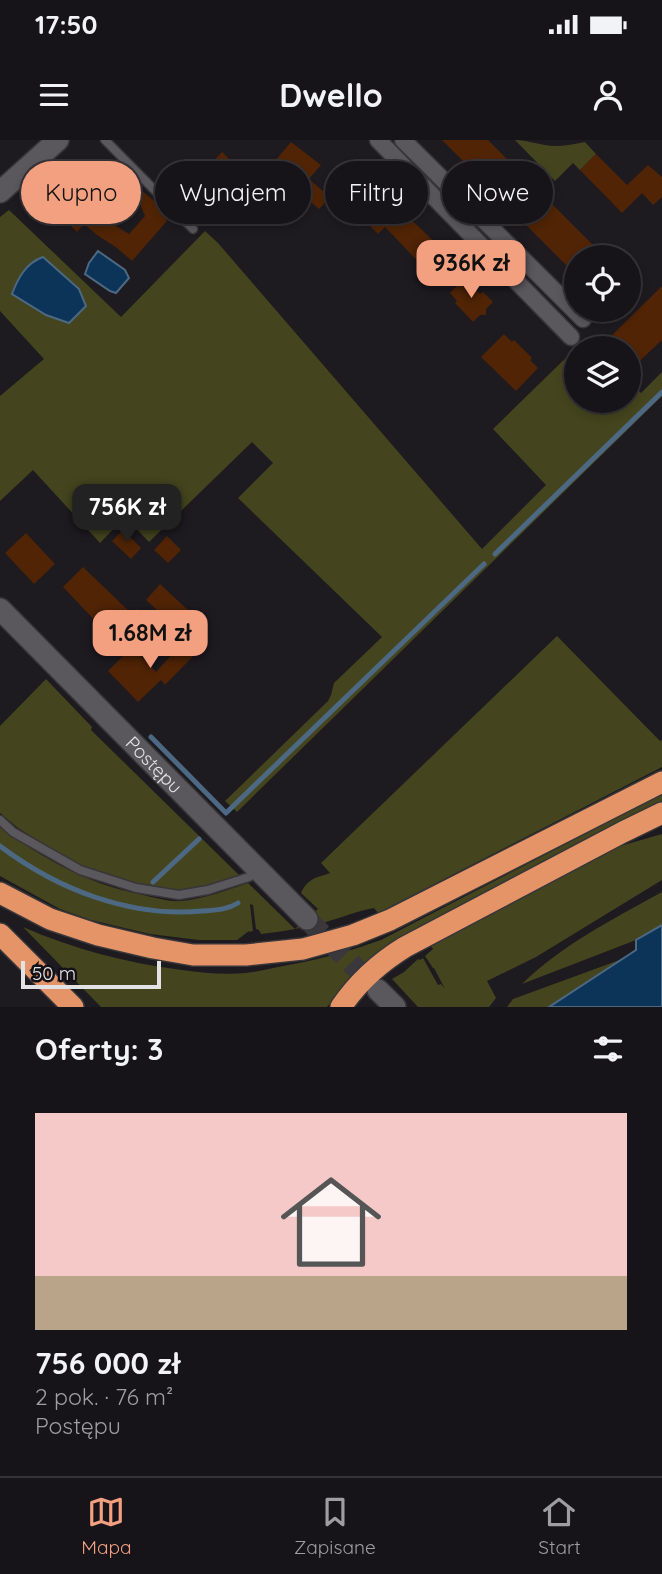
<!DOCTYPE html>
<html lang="pl">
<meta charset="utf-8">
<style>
body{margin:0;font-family:Quicksand,sans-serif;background:#1f1d21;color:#f1f3f6;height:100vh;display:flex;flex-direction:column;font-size:26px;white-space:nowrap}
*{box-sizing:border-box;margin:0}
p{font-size:23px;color:#9e9ea2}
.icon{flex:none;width:38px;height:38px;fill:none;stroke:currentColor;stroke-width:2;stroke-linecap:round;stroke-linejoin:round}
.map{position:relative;height:867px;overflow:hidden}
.details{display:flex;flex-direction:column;background:#161418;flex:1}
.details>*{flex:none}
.hud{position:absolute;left:21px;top:21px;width:621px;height:63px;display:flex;gap:14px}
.controls{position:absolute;left:564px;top:105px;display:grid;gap:14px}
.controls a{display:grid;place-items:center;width:77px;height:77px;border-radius:50%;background:#161418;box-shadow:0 4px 10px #0003,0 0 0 2px #353337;font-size:35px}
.scale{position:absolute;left:21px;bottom:18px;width:140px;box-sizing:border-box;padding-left:7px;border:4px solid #e2e1e4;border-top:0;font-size:19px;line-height:24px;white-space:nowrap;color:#e2e1e4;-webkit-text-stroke:5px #141116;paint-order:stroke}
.price{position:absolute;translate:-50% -60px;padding:0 16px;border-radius:14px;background:#f3a081;color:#111;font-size:23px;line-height:46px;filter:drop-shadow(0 2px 4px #0008)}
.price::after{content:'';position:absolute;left:50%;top:42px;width:21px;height:16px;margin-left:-10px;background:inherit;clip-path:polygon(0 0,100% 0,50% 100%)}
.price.on{background:#222;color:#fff}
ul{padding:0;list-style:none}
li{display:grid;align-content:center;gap:14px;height:371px;padding:0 35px}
li span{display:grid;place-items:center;height:217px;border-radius:0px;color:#555}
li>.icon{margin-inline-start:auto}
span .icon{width:126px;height:126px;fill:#fffc;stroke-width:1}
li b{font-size:30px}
h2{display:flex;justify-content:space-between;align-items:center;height:84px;padding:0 35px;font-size:30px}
.pill{padding:0 24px;border-radius:32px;background:#161418;box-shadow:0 4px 10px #0003,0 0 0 2px #353337;font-size:24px;line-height:63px}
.pill.on{background:#f3a081;color:#111}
.status{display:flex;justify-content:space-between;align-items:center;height:49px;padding:0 35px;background:#161418;direction:ltr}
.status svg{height:19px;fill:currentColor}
header{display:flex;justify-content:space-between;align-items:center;height:91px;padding:0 35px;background:#161418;font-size:32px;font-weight:700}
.tabs{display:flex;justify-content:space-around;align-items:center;height:98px;border-top:2px solid #353337;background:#161418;font-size:19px;color:#9e9ea2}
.tabs a{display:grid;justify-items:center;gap:4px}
.tabs .on{color:#f3a081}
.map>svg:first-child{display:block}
.green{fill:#44451e}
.water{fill:#0b3458;stroke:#4c6882;stroke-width:2}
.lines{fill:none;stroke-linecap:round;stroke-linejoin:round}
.stream{stroke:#4c6882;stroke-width:5}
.building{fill:#502405}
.secondary-tunnel{stroke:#3b383d;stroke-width:21;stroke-dasharray:21 10;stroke-linecap:butt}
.lane-casing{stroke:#373639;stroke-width:11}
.street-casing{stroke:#373639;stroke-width:19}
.secondary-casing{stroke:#373639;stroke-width:24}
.highway-casing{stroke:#373639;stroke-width:24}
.lane{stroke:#5a575d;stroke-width:8}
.street{stroke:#5a575d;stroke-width:16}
.secondary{stroke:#5a575d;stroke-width:21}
.highway{stroke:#e59468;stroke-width:21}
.labels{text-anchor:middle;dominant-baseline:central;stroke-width:5;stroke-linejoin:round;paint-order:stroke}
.street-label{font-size:19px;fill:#e2e1e4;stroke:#141116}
</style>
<div class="status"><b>17:50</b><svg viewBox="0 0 49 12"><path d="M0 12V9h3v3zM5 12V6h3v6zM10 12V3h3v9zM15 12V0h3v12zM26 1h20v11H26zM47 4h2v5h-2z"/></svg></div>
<header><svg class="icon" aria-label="menu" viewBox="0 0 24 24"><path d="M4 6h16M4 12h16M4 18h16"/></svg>Dwello<svg class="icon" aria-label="person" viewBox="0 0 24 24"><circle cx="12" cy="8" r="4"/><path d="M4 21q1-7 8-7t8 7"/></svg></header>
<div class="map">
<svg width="662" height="867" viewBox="0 0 662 867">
<rect width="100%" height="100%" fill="#1d1a20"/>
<path class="green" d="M515,0C529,0 541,6 555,6C565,6 575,4 585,2L596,14L580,30L573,23L555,41Z
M9,70L121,177L205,91L218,103L482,409L546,345L493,289L576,208V261H628V240L641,253L662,232V256L237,672L225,661L328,561L331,555L334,543L382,497L238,358L273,323L252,302L149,402L125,377L100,403L33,330L0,361V256L44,219L0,171V77Z
M557,496L660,601L662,600V627L378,773L374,768C357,771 343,777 326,782C305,787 282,792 261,794L259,790L256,789L253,765L250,764L253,791L249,792V791L237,800H199L150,794L91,780L60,769L0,736V687C44,719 86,743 139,754C152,757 168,762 181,761C204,759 227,750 248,743L295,789L318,769L301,753C308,738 316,738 330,733L321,723Z
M46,539L92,587L91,590L239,735L207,745L178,750L136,744L81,727L18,688L0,673V586Z
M662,654V663L353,835L327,867H101L23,787C74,809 126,823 182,830C203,833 225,835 246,833C257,832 268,829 278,827C313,821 348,812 381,800Z
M662,694V740L536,817L487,841L496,858L489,867H418L392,839L404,832L418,819L420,820L423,818L438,845L441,844L445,849L434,828H433L425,816L433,809L429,803L610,709Z
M662,752V785L636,800L522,844C562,805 613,779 662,752Z
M625,818L549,867H507L513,859Z"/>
<path class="water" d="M98,111L125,130L129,138L116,153L110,151L85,134L89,123Z
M43,117L79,149L86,166L69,183L46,175L12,154C18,138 26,123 43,117Z
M662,785V867H549L636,810V800Z"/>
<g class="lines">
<path class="stream" d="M495,414L662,252
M151,597L226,673L484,424
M0,706C57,749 130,778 202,771C215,770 227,770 238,763
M153,742L199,699"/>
</g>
<path class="building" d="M442,0H488L605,117H576V135L522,81L533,70L514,51L503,61Z
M291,2L321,25L309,39L330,57L319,69L269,28Z
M222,12L251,40L246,45L255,54L240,69L202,33Z
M596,14L627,45L648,25L662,37V57L653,65L642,53L622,73L580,30Z
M367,40L384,53L387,50L397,60L394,63L448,115L429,133L385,87L378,94L367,83L368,81L347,60Z
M130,41L158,64L167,81L132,121L117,108L97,95L84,84L77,92L63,78L71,71L58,58L73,45L97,68L93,72L129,94L145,76Z
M464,138L480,154L483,152L493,162L486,169V175H480L473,182L455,163L457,161L450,153Z
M662,146V200L628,232V208H599Z
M504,194L512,202L514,200L532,218L530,220L538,228L516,251L481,217Z
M123,390L141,408L131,419L112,401Z
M26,393L55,424L34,444L5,413Z
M167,396L181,410L168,423L154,410Z
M83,427L132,474L136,469L149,476L121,508L63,447Z
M160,444L207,488L193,503L146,460Z
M187,498L200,509L165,545L161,540L138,562L108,531L132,507L156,532Z"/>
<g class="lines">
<path class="secondary-tunnel" d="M307,779L377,849"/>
<defs>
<path id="lane" d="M105,0L193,89
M0,680L13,692L80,730L136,748L179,755L208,750L249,737L256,729"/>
<path id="street" d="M378,0L571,197
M403,0L583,179"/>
<g id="secondary">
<path d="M0,52L58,0"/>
<path id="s1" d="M0,469L307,779"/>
<path d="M378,850L395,867"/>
</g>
<path id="highway" d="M0,753L50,779L98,795L153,808L193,815H246L303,809L353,795L390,780L662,642
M0,794L73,867
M341,867C358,842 379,823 405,807L623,692L662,673"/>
</defs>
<use href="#lane" class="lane-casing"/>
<use href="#street" class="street-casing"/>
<use href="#secondary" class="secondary-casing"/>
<use href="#highway" class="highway-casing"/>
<use href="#lane" class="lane"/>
<use href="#street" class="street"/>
<use href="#secondary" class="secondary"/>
<use href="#highway" class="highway"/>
</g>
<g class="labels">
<g class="street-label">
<text stroke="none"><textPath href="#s1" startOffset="219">Postępu</textPath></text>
</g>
</g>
</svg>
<div class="controls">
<a><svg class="icon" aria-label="locate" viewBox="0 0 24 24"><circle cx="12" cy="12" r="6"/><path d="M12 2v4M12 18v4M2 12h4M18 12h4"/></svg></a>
<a><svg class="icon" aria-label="layers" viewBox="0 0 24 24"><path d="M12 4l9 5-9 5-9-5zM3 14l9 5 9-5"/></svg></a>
</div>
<div class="scale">50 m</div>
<b class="price" style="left:471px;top:160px">936K zł</b>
<b class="price on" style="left:127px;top:404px">756K zł</b>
<b class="price" style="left:150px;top:530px">1.68M zł</b>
<div class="hud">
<a class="pill on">Kupno</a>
<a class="pill">Wynajem</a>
<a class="pill">Filtry</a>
<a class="pill">Nowe</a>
</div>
</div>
<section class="details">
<h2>Oferty: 3<svg class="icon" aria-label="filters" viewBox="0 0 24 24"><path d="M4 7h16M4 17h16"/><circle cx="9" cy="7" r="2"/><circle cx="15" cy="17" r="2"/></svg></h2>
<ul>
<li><span style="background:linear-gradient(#f6c9c9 75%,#b9a48a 0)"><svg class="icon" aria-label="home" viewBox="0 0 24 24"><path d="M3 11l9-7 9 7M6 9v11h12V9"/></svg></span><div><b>756 000 zł</b><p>2 pok. · 76 m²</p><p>Postępu</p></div></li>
</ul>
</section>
<nav class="tabs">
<a class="on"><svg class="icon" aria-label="map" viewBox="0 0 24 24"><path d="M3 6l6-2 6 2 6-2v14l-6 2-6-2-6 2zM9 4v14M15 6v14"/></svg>Mapa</a>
<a><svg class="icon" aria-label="saved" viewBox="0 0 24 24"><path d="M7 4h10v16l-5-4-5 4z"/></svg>Zapisane</a>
<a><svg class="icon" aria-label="home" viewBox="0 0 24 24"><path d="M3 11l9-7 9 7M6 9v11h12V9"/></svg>Start</a>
</nav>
